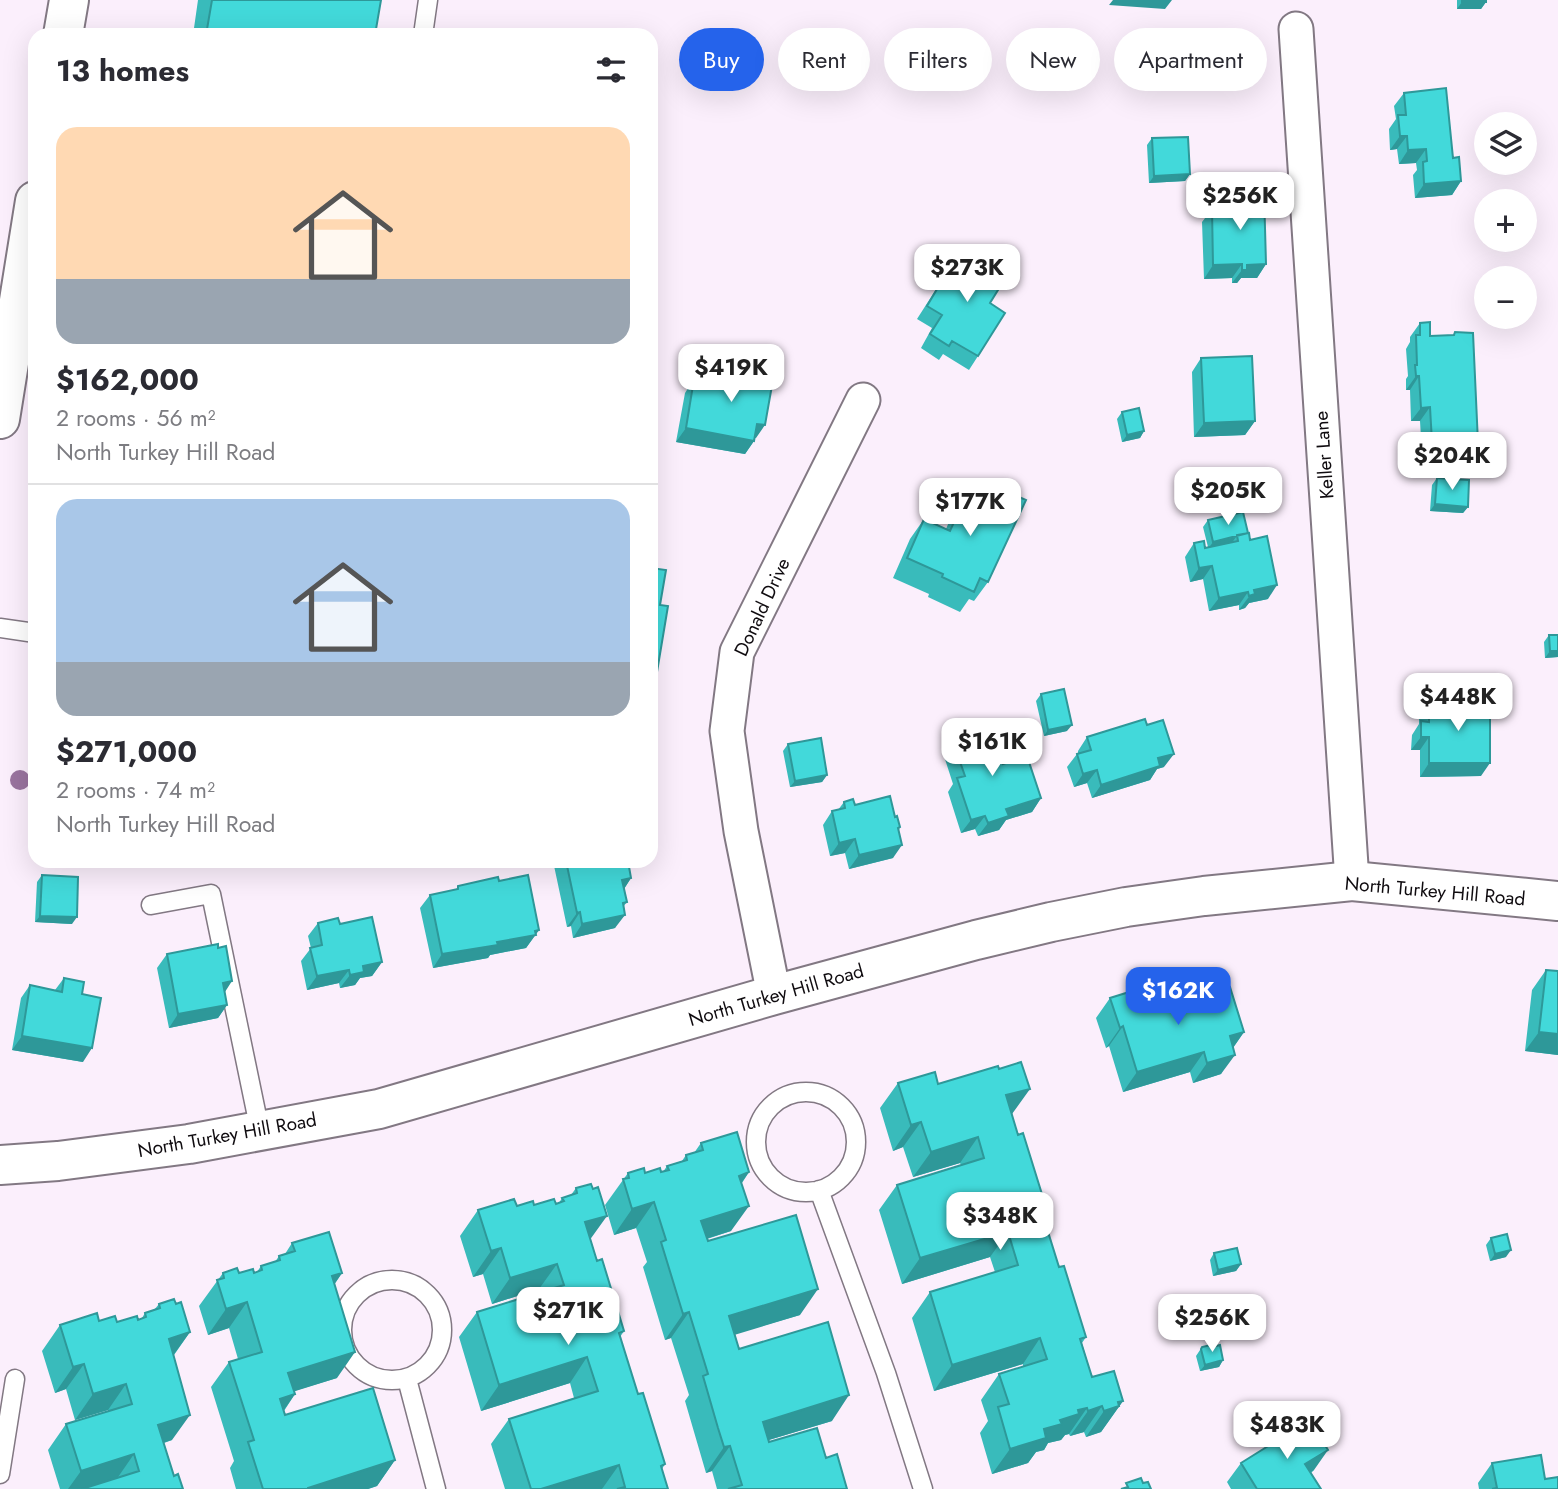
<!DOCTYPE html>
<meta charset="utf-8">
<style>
body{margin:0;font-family:Jost,sans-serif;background:#f7f7f7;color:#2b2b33;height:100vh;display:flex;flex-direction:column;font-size:26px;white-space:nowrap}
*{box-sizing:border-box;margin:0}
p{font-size:23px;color:#7c7c81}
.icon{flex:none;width:38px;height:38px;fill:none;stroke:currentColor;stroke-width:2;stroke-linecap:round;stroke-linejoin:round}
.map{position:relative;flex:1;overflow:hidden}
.sheet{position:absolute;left:28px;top:28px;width:630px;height:840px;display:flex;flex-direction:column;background:#fff;border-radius:21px;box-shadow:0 7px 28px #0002}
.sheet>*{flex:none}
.top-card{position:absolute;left:679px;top:28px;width:665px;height:63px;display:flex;gap:14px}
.fabs{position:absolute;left:1474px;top:112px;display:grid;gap:14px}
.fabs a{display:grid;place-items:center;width:63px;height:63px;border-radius:50%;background:#fff;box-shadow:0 7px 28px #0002;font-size:35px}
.price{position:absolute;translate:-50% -60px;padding:0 16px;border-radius:14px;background:#fff;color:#222;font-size:23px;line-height:46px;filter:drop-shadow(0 2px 4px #0008)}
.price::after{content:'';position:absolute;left:50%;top:42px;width:21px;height:16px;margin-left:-10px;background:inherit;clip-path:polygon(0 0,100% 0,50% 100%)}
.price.active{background:#2563eb;color:#fff}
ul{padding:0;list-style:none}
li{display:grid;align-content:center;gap:14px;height:371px;padding:0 28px}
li+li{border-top:2px solid #e1e1e2}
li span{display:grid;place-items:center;height:217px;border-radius:21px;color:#555}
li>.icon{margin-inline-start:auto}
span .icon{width:126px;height:126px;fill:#fffc;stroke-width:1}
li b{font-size:30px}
h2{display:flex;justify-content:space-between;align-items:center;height:84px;padding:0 28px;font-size:30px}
.tag{padding:0 24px;border-radius:32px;background:#fff;box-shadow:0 7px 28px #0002;font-size:24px;line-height:63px}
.tag.active{background:#2563eb;color:#fff}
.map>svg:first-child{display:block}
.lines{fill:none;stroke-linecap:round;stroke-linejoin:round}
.lane-casing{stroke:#827883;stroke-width:21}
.street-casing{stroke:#827883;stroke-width:37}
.secondary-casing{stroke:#827883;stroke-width:42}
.primary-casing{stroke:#827883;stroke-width:42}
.lane{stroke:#fff;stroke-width:18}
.street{stroke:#fff;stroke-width:33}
.secondary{stroke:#fff;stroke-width:38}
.primary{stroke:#fff;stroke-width:38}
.tree{fill:#9a749f}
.wall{fill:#39bbbb}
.shaded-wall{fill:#2e9899}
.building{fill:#42d9da;stroke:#2e9899;stroke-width:2}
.labels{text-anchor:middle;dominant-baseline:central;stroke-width:5;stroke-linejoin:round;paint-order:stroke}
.street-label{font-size:19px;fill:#0f0b0f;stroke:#fff}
</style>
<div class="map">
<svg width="1558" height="1489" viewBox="0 0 1558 1489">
<rect width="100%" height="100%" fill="#fbeffc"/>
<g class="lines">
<defs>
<path id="lane" d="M423,35L428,0
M0,628L35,633
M151,905L211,894L260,1131
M756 1142a50 50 0 1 1 100 0a50 50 0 1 1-100 0Z
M819,1190L886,1373L923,1489
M342 1330a50 50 0 1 1 100 0a50 50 0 1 1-100 0Z
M407,1379L436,1489
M0,1474L15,1379"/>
<path id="street" d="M1296,29L1352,881
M774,995L741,831L727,731L737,652L863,400"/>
<path id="secondary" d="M0,1165L58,1161L189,1144L379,1109L774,995L976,940L1051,922L1126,907L1204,896L1352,881L1558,901"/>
<path id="primary" d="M63,35L69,0
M0,419L35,201"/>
</defs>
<use href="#lane" class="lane-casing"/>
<use href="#street" class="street-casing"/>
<use href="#secondary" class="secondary-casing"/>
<use href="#primary" class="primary-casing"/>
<use href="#lane" class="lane"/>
<use href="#street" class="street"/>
<use href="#secondary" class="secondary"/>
<use href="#primary" class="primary"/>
</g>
<circle class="tree" cx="20" cy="780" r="10"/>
<path class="wall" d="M198,0H381L375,35H193Z
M1457,0H1486V2L1481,9H1457Z
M1404,93L1453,158L1461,181L1452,195L1415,198L1413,175L1417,170L1416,163L1399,164L1397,149L1390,150L1389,129L1396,119L1394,106Z
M1152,138L1190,174L1185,181L1149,183L1147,145Z
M1233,193L1266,264L1257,278H1241L1237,283H1232V278L1204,279L1202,222L1212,209L1223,208Z
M953,257L990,303L978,356L969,370L943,354L939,360L921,348L932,328L917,319L940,283L937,281Z
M1420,323L1430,336L1453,335L1455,332L1478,443L1468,456L1425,458V455H1422L1420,421H1411L1410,390H1406V379L1408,376L1406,349L1410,342V337Z
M1201,358L1255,421L1245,435L1194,437L1192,372Z
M732,367L756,438H754V441L745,454L676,442L685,393L694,379L721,384L722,380Z
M1122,412L1144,431L1140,438L1122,442L1117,419Z
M1437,478L1468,507L1463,513L1430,511L1432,485Z
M983,481L988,582L974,601L969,599L960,612L928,597L929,594L893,578L910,539L924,519L946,529L951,517L965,498L970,500Z
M1208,520L1250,540L1268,599L1249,603L1245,608L1239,610V605L1209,611L1203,579L1190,582L1185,557L1194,543L1205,548L1208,547L1203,527Z
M1549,635H1558V657L1545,658L1544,642Z
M1041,694L1067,731L1044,736L1036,701Z
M1429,703L1481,776L1420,777V750H1411L1412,735L1419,724V716Z
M1087,737L1164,767L1157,769L1150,780L1092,798L1087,783L1074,787L1067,767L1077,754L1078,753V751Z
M952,739L1003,764L1041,798L1032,812L1006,820L999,830L978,836L975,829L961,833L948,792L953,784L943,753Z
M788,744L827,775L822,782L790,787L783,751Z
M844,802L855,805L900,827L899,830L893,858L849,869L845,853L830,856L823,825L832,811L838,810Z
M553,861H628L631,878L624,889L627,902L623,907L615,928L573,938L571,926L567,927Z
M42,875L72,924L35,922L37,882Z
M499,881L539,930L526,948L490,955L488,958L433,968L420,908L430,895L456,890L458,886Z
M318,923L340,924L382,962L372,976L360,978L355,985L340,988L339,983L307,990L301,961L311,948L308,936Z
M167,954L227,1005L218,1018L169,1028L157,968Z
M1546,970L1558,1055L1525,1051L1532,990Z
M64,978L83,1062L12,1050L21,998L30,985L55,990Z
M1110,998L1152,1010L1244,1032L1233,1048L1221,1074L1193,1083L1190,1072L1123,1092L1109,1046L1106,1048L1096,1018Z
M898,1083L938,1084L1012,1114L1018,1135L1045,1204L1041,1210L1059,1267L1086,1337L1082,1343L1092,1377L1123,1401L1101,1432L1086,1437L1084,1432L1070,1436L1069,1434L1065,1435L1061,1440L1048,1443L1044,1450L1036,1452L1028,1463L992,1474L980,1433L988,1421L981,1400L999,1374L1023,1367V1364L934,1391L912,1318L930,1292L995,1272L990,1257L902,1284L879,1210L897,1185L961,1165L960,1163L913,1177L903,1147L893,1151L880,1108Z
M701,1143L749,1172L742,1183L731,1231L707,1239L708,1241L800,1315L734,1334L739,1349L832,1421L769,1440V1442L826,1458L847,1489H717L712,1471L706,1473L685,1401L689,1395L671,1338L665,1340L643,1267L647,1262L636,1228L614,1235L605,1205L628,1173L663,1172L667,1166L682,1161L686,1155L694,1153Z
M576,1188L597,1261L624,1331L620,1337L638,1394L665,1464L662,1469L668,1489H505L491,1444L509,1419L574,1398L570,1383L481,1411L459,1337L477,1312L540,1292L539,1289L492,1304L483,1274L473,1277L460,1236L478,1210L556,1204L559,1203L562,1198L571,1195Z
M1491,1238L1506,1257L1490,1261L1486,1245Z
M292,1243L342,1273L334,1285L337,1378L294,1391L295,1394L284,1411L285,1415L395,1460L377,1486L368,1489H236L230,1468L234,1461L211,1387L229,1362L238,1359L229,1328L208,1335L199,1306L223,1273H239L257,1272L261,1266L275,1262L279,1256L285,1254Z
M1214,1253L1241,1264L1236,1271L1213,1276L1210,1260Z
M159,1304H176L190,1332L174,1355L172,1440L164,1443L174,1476L183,1489H60L48,1450L66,1424L108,1411V1410L75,1420L66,1389L55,1393L42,1351L60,1325L99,1321L117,1322L138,1320L142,1318L145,1313L154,1310Z
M1202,1347H1212L1223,1360L1219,1367L1200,1371L1196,1356Z
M1280,1437L1314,1470L1311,1473L1321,1489H1231L1227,1482L1241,1463L1278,1441Z
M1492,1463L1545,1479L1558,1489H1479L1478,1483Z"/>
<path class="shaded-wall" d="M1113,0H1172L1165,9L1109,5Z
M1462,2H1486L1481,9H1457Z
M1400,136H1407L1397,149L1390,150Z
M1426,149L1416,163L1399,164L1408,150Z
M1190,174L1185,181L1149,183L1154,176Z
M1461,181L1452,195L1415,198L1424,184Z
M1242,264L1232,278L1204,279L1213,265Z
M1266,264L1257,278H1241L1237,283H1232L1242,270L1247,265Z
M1416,376H1419L1410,390H1406Z
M1430,407L1420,421H1411L1421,408Z
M1255,421L1245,435L1194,437L1204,423Z
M757,424L765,425L756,438L748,437Z
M686,428L754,441L745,454L676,442Z
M1144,431L1140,438L1122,442L1127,435Z
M1435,441L1425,455H1422L1432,442Z
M1478,443L1468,456L1425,458L1435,445Z
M1435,504L1468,507L1463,513L1430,511Z
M1236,537L1231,544L1208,549L1213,542Z
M1212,566L1203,579L1190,582L1199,568Z
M1277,585L1268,599L1249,603L1245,608L1239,610L1254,590Z
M1248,592L1239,605L1209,611L1219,598Z
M1550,651H1558V657L1545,658Z
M1072,725L1067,731L1044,736L1048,730Z
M1421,737H1429L1420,750H1411Z
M1174,754L1164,767L1157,769L1150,780L1092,798L1101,785L1158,758Z
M1429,763H1490L1481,776L1420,777Z
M1097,770L1087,783L1074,787L1083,774Z
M827,775L822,782L790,787L795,781Z
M1041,798L1032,812L1006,820L999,830L978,836L988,823L1006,809Z
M985,816L975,829L961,833L971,820Z
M855,839L845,853L830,856L839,843Z
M902,845L893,858L849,869L859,855Z
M631,878L622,892V880Z
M580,912L571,926L567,927L577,913Z
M625,915L615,928L573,938L582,924Z
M40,916L77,917L72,924L35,922Z
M539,930L526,948L490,955L488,958L433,968L442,954L497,942Z
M382,962L372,976L360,978L355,985L340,988L350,975L363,966Z
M349,970L339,983L307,990L317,976Z
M232,981L223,995V983Z
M227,1005L218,1018L169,1028L178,1014Z
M1123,1026L1109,1046L1106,1048L1120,1028Z
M1244,1032L1230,1052V1036Z
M1539,1032L1558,1034V1055L1525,1051Z
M22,1036L92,1048L83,1062L12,1050Z
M1204,1052L1190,1072L1123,1092L1137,1072Z
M1235,1055L1221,1074L1193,1083L1207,1063Z
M1030,1089L1012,1114L1006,1095Z
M921,1122L903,1147L893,1151L911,1125Z
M978,1137L960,1163L913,1177L931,1152Z
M749,1172L731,1198L739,1176Z
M654,1202L636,1228L614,1235L632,1209Z
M749,1206L731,1231L683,1246L701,1221Z
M607,1216L589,1241L585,1222Z
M1008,1232L990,1257L902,1284L920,1258Z
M501,1248L483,1274L473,1277L491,1251Z
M1511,1250L1506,1257L1490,1261L1495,1254Z
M557,1264L539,1289L492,1304L510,1278Z
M1241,1264L1236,1271L1213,1276L1218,1270Z
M342,1273L324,1299L332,1276Z
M818,1289L800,1315L711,1342L729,1316Z
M247,1302L229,1328L208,1335L226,1309Z
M689,1312L671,1338L665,1340L683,1314Z
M190,1332L172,1357L169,1339Z
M1040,1338L1023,1364L934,1391L952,1365Z
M355,1352L337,1378L270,1399L288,1373Z
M587,1357L570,1383L481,1411L499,1385Z
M1223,1360L1219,1367L1200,1371L1205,1365Z
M84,1364L66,1389L55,1393L73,1367Z
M126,1384L108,1410L75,1420L93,1394Z
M295,1394L277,1420L280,1399Z
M849,1395L832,1421L745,1447L763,1422Z
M1123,1401L1101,1432L1086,1437L1104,1411L1118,1402Z
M1102,1406L1084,1432L1070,1436L1088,1411Z
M1087,1408L1069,1434L1065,1435L1061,1440L1048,1443L1044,1450L1036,1452L1028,1463L992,1474L1010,1449L1060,1420L1078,1410Z
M190,1415L172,1440L140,1450L158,1425Z
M730,1446L712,1471L706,1473L724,1447Z
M1328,1450L1314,1470L1292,1484L1305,1464Z
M134,1454L116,1480L87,1489H68L81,1471Z
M395,1460L377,1486L368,1489H307L308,1488Z
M619,1465L602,1489H541Z"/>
<path class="building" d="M212,0H381L375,35H206Z
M1462,0H1486V2H1462Z
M1446,88L1453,158L1459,157L1461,181L1424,184L1423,162L1427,161L1426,149L1408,150L1407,136H1400L1398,115H1406L1404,93Z
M1188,137L1190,174L1154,176L1152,138Z
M1264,192L1266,264L1247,265V270H1242V264L1213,265L1212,209L1233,208V193Z
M961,250L1006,277L990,303L1005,313L978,356L952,341L949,346L930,334L942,315L927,306L949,269L947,267L953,257L955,259Z
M1430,322V336L1454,335L1455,332L1473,333L1478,443L1435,445V441L1432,442L1430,407L1421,408L1419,376H1416L1415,365H1417L1416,335H1420V323Z
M1252,356L1255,421L1204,423L1201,358Z
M732,367L774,374L765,425L757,424L754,441L686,428L694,379L726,385L727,378H729Z
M1139,408L1144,431L1127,435L1122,412Z
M1437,478L1469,480L1468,507L1435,504Z
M983,481L1026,500L988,582L980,578L974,592L942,577L943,574L907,558L924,519L950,531L965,498L973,502Z
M1243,512L1248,533L1213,542L1208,520Z
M1249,533L1250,540L1267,536L1277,585L1254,590L1255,594L1249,596L1248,592L1219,598L1212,566L1199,568L1194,543L1204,541L1205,548L1238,541L1237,535Z
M651,568L666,570L660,605L668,606L655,684L651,683Z
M1549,635H1558V651H1550Z
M1064,689L1072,725L1048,730L1041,694Z
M1429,703H1490V763H1429V737H1421V721L1429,722Z
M1145,719L1147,725L1163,720L1174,754L1158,758L1160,766L1101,785L1097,770L1083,774L1077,754L1091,750L1087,737Z
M991,727L1003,764L1027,756L1041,798L1006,809L1009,816L988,823L985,816L971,820L957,778L965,776L952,739Z
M821,738L827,775L795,781L788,744Z
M890,796L895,817L897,816L900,827L898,828L902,845L859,855L855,839L839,843L832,811L845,808L844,802L853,799L855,805Z
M566,861H628L631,878L622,880L627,902L623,903L625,915L582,924L580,912L577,913Z
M42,875L78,877L77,917L40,916Z
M528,875L539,930L535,931L536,935L497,942L498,945L442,954L430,895L458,889V886L498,877L499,881Z
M372,917L382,962L363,966L364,972L350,975L349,970L317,976L310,948L322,945L318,923L338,918L340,924Z
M218,944V948L226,946L232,981L223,983L227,1005L178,1014L167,954Z
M1546,970L1558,971V1034L1539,1032Z
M64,978L84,982L82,994L101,998L92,1048L22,1036L30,985L62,992Z
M1145,987L1152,1010L1230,987L1244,1032L1230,1036L1235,1055L1207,1063L1204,1052L1137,1072L1123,1026L1120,1028L1110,998Z
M1021,1062L1030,1089L1006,1095L1018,1135L1023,1133L1045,1204L1040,1206L1059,1267L1064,1266L1086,1337L1080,1339L1092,1377L1114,1371L1123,1401L1118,1402L1119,1406L1104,1411L1102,1406L1088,1411L1087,1408L1078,1410L1079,1414L1060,1420L1062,1424L1044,1429L1046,1438L1010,1449L998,1407L1009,1404L999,1374L1047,1359L1040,1338L952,1365L930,1292L1018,1265L1008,1232L920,1258L897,1185L984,1158L978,1137L931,1152L921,1122L911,1125L898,1083L935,1072L938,1084L998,1066L999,1069Z
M737,1132L749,1172L739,1176L749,1206L701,1221L708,1241L796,1215L818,1289L729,1316L739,1349L828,1322L849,1395L763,1422L769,1442L817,1428L826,1458L837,1454L847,1489H728L742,1485L730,1446L724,1447L718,1428L703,1376L708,1374L689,1312L683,1314L661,1242L666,1240L654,1202L632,1209L623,1179L629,1178L628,1173L644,1168L645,1173L660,1168L661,1172L669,1170L667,1166L687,1160L686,1155L703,1150L701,1143Z
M591,1184L593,1189L598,1187L607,1216L585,1222L597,1261L602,1259L624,1331L619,1333L638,1394L643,1393L665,1464L661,1466L668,1489H617L625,1487L619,1465L541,1489H531L509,1419L598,1391L587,1357L499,1385L477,1312L564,1285L557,1264L510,1278L501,1248L491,1251L478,1210L514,1199L517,1206L533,1201L534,1205L554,1199L556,1204L564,1201L562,1198L577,1193L576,1188Z
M329,1232L342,1273L332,1276L355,1352L288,1373L295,1394L280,1399L285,1415L373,1388L395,1460L308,1488V1489H263L248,1442L254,1440L229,1362L262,1352L247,1302L226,1309L217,1280L224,1278L223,1273L237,1268L239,1273L253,1269L254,1273L262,1270L261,1266L280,1260L279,1256L295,1251L292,1243Z
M1507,1234L1511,1250L1495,1254L1491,1238Z
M1237,1248L1241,1264L1218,1270L1214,1253Z
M174,1299L176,1304L181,1302L190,1332L169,1339L190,1415L158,1425L174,1476L178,1474L183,1489H82L139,1471L134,1454L81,1471L66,1424L132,1404L126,1384L93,1394L84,1364L73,1367L60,1325L97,1313L99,1321L115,1316L117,1322L137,1316L138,1320L146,1317L145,1313L160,1308L159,1304Z
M1211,1345L1212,1347L1220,1345L1223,1360L1205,1365L1201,1349L1202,1347Z
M1309,1419L1328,1450L1305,1464L1321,1489H1257L1241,1463L1281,1438L1280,1437Z
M1541,1455L1545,1479L1558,1477V1489H1492L1497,1488L1492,1463Z
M1141,1478L1143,1483L1148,1482L1151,1489H1121L1128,1487L1126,1483Z"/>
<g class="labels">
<g class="street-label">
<text transform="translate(1324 455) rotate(-94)">Keller Lane</text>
<text transform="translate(762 607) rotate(-65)">Donald Drive</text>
<text transform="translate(1435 891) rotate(5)">North Turkey Hill Road</text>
<text transform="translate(776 995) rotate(-16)">North Turkey Hill Road</text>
<text transform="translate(227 1135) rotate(-10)">North Turkey Hill Road</text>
</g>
</g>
</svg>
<div class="fabs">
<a><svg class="icon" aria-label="layers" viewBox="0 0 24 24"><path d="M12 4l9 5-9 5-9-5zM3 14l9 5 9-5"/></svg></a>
<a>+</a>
<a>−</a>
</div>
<b class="price" style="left:1240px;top:232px">$256K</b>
<b class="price" style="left:967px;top:304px">$273K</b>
<b class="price" style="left:731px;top:404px">$419K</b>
<b class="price" style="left:1452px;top:492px">$204K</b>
<b class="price" style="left:1228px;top:527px">$205K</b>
<b class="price" style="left:970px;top:538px">$177K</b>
<b class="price" style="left:1458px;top:733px">$448K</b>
<b class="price" style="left:992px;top:778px">$161K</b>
<b class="price active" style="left:1178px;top:1027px">$162K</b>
<b class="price" style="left:1000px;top:1252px">$348K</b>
<b class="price" style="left:568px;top:1347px">$271K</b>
<b class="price" style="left:1212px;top:1354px">$256K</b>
<b class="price" style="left:1287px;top:1461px">$483K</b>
<div class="top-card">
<a class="tag active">Buy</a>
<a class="tag">Rent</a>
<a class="tag">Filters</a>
<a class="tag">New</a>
<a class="tag">Apartment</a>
</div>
<section class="sheet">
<h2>13 homes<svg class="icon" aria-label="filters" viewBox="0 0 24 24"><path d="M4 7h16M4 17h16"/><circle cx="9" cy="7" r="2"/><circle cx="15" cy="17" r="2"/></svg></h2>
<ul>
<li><span style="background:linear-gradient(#ffd9b3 70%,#9aa5b1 0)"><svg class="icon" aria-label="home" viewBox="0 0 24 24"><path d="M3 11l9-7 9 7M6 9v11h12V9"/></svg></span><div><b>$162,000</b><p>2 rooms · 56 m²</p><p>North Turkey Hill Road</p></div></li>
<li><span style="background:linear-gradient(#a9c7e8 75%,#9aa5b1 0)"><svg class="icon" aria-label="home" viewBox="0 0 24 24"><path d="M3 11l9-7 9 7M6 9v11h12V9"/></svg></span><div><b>$271,000</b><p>2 rooms · 74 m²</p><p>North Turkey Hill Road</p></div></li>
</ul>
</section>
</div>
